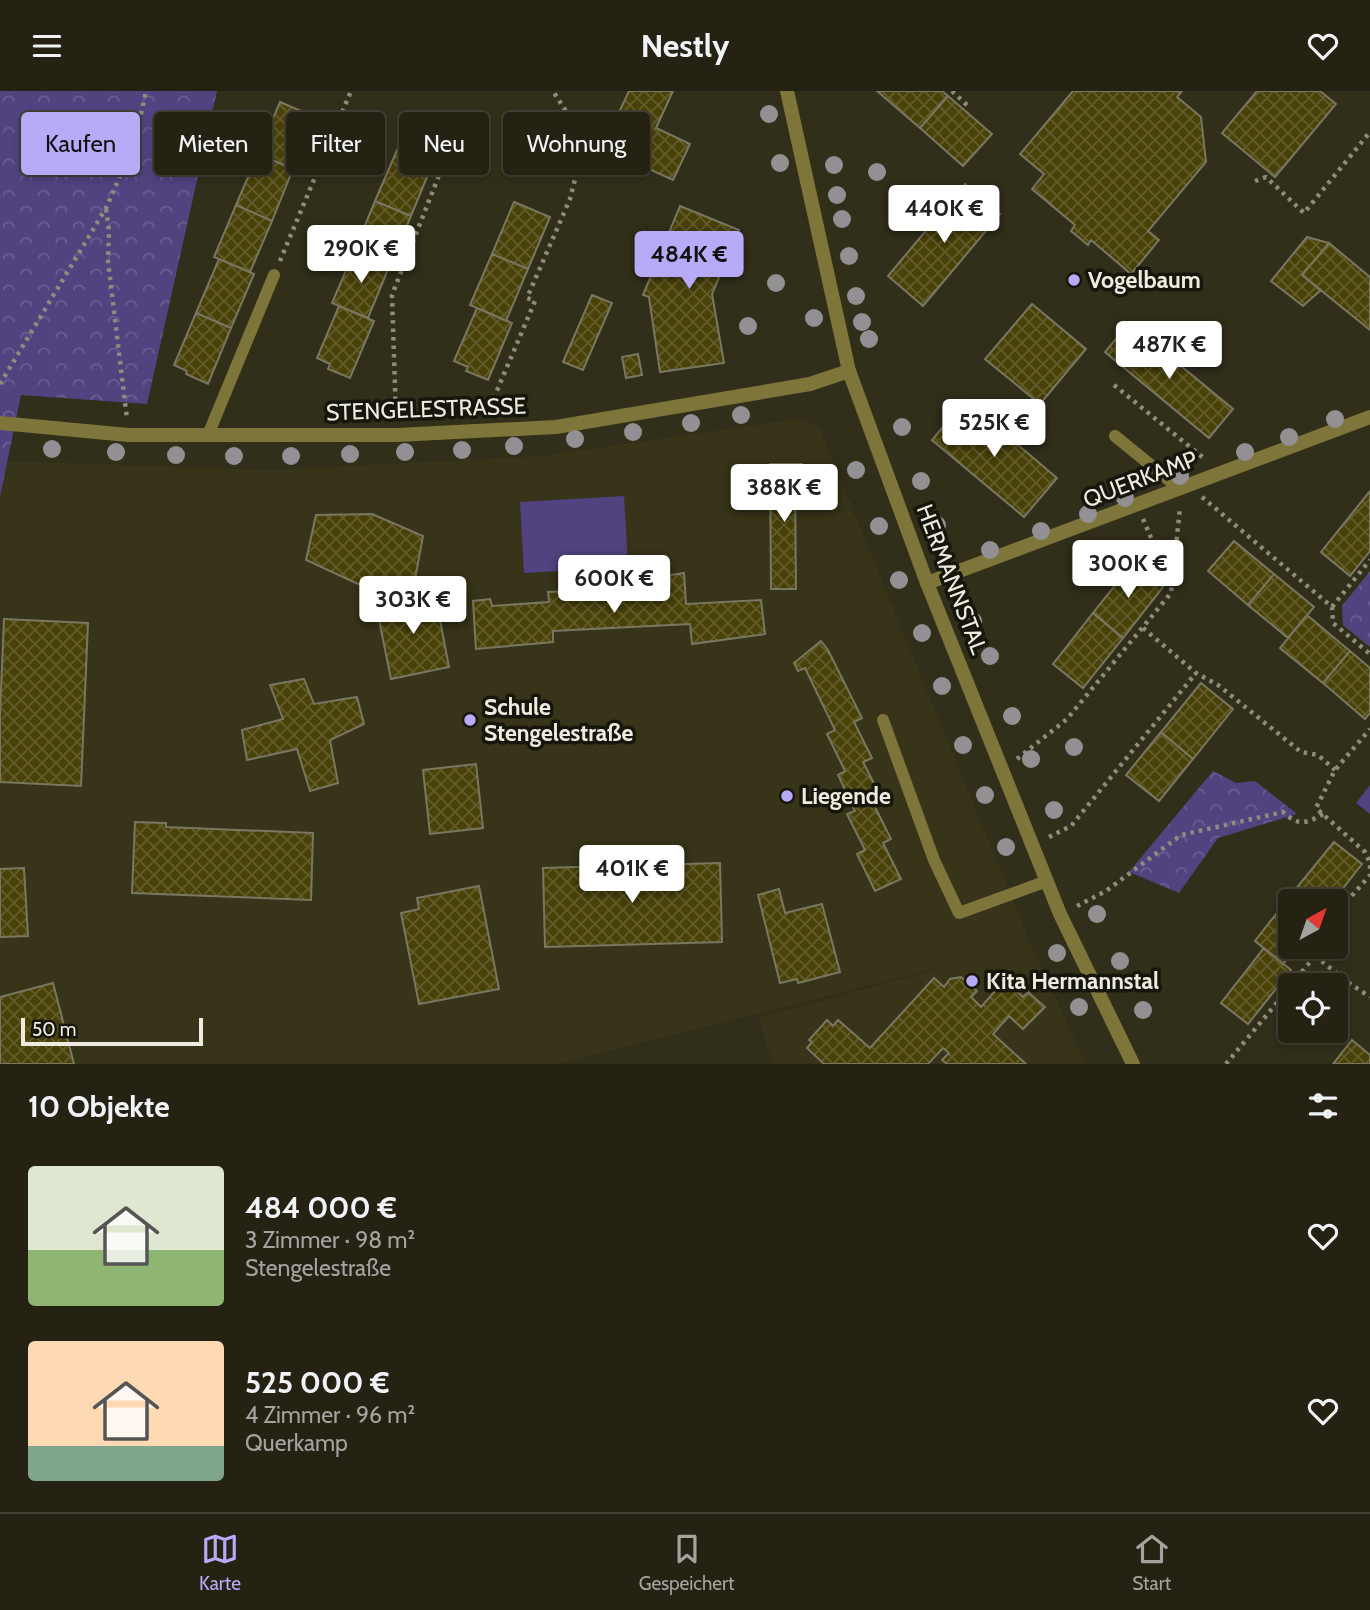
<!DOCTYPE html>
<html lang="de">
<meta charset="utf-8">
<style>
body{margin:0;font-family:Cabin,sans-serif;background:#312f22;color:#f1f3f6;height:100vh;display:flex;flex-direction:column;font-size:26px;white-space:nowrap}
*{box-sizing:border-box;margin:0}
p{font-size:23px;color:#a3a4a0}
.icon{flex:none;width:38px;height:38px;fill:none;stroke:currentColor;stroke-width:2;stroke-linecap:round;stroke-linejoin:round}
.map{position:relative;height:973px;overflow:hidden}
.drawer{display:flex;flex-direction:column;background:#252214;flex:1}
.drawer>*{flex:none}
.hud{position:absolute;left:21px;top:21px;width:700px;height:63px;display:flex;gap:14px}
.needle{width:46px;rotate:40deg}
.buttons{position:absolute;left:1278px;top:798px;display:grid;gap:14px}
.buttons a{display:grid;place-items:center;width:70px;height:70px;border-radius:7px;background:#252214;box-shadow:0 4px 10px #0003,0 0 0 2px #423f34;font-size:35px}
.scale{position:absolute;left:21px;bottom:18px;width:182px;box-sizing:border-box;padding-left:7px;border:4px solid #eeece0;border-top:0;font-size:19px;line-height:24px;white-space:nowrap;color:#eeece0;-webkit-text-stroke:5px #17160d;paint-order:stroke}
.price{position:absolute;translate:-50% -60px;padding:0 16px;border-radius:7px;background:#fff;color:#222;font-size:23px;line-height:46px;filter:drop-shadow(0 2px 4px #0008)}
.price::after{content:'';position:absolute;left:50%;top:42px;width:21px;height:16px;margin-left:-10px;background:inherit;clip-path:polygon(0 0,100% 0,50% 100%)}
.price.on{background:#b7abf7;color:#111}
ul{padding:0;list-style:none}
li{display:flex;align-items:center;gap:21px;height:175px;padding:0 28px}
li span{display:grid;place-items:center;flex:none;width:196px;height:140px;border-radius:7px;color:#555}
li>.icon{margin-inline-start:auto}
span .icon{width:84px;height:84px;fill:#fffc;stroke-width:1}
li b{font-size:30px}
h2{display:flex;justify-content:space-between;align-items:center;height:84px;padding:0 28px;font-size:30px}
.chip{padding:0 24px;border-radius:7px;background:#252214;box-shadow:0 4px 10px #0003,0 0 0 2px #423f34;font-size:24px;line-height:63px}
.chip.on{background:#b7abf7;color:#111}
header{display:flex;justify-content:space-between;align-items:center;height:91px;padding:0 28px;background:#252214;font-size:32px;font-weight:800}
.tabs{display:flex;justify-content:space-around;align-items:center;height:98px;border-top:2px solid #423f34;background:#252214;font-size:19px;color:#a3a4a0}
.tabs a{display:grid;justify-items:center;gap:4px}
.tabs .on{color:#b7abf7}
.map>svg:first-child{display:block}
.built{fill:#383419}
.green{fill:#504380}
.park{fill:url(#park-crowns)}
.building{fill:url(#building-cross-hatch);stroke:#797761;stroke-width:2}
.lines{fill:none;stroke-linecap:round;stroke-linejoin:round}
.path{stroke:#8e8c7c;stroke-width:4.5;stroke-dasharray:3.5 5;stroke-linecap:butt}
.service{stroke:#7e753a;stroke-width:12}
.minor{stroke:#7e753a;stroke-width:14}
.tertiary{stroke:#7e753a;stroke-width:14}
.tree{fill:#939094}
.poi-dot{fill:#b7abf7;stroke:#17160d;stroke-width:2.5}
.labels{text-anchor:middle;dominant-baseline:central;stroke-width:7;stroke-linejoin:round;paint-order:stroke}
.poi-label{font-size:23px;font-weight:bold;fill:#eeece0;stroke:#17160d;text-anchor:start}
.street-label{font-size:23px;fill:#eeece0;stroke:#17160d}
</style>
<header><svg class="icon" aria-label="menu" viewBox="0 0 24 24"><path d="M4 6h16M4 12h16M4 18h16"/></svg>Nestly<svg class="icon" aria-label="heart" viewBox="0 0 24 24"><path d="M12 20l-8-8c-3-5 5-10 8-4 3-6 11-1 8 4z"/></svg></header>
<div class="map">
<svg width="1370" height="973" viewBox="0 0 1370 973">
<defs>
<pattern id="park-crowns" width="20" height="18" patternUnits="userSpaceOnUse" patternTransform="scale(1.75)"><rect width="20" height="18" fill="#504380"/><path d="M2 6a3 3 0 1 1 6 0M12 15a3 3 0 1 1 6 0" fill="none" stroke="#6a5e92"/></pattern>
<pattern id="building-cross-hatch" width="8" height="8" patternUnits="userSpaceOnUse" patternTransform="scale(1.75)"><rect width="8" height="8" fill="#484108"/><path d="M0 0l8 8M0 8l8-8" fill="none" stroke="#635d2c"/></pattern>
</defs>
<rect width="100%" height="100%" fill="#312e1a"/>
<path class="built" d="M803,327L819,336L1031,853L1086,973H772L759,927L973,868L558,973H0V406L8,370L273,379L540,365Z"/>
<path class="green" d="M624,405L628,476L524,482L520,411Z
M1370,694V723L1356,712Z"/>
<path class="park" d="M0,0H217L147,313L21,304L0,406Z
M1370,480V556L1343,534L1342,515Z
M1213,680L1236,692L1255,690L1297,723L1218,747L1179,802L1129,781Z"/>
<path class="building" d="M629,0H673L656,37L690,53L673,89L640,74L644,64L607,47Z
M877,0H942L948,5L920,37Z
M1073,0H1182L1177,6L1201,26L1206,71L1148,140L1159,149L1131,183L1091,149L1088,154L1071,140L1075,134L1032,98L1044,83L1020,63Z
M1257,0H1320L1336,13L1275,86L1222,42Z
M948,5L992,43L963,75L920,37Z
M280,11L315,26L293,78L258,63Z
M397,59L432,74L411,125L375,110Z
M258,63L293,78L272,130L236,114Z
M965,93L1000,123L923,215L888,185Z
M375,110L411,125L389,176L354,161Z
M514,111L550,126L528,178L492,163Z
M236,114L272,130L250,181L214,166Z
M680,115L739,139L712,203L724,272L660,281L649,206L643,204Z
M1307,146L1329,152L1302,184L1321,199L1303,215L1271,190Z
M1329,152L1370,186V239L1302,184Z
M354,161L389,176L368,227L332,212Z
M492,163L528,178L506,230L470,214Z
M219,168L254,183L231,237L196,222Z
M592,204L612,212L583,279L563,271Z
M1032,213L1086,258L1040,313L985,268Z
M339,215L374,230L350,287L328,278L330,273L317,267Z
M477,217L512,232L488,289L466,280L468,276L454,270Z
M196,222L231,237L208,293L186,283L187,280L174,274Z
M1129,232L1233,318L1209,347L1105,261Z
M638,263L642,284L626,287L622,266Z
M965,309L1057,387L1024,426L932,349Z
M770,373H802V393H795L796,498H771Z
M1370,400V460L1350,485L1321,461Z
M372,423L423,445L415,488L358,493L306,469L316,424Z
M1234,450L1274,483L1248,514L1208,480Z
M1133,472L1163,496L1123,547L1093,522Z
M684,482L686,513L761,509L765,543L692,553L690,533L553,540V551L476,558L473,510L490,508L492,515L549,511L548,501L670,496V484Z
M1274,483L1314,516L1288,547L1248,514Z
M435,503L449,576L391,588L376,514Z
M1093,522L1123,547L1083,597L1053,573Z
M1307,524L1350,560L1323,592L1280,557Z
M4,528L88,532L81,695L0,691V623Z
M821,550L828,559L862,627L854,631L872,667L863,671L882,708L873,712L891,748L883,752L901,788L875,800L857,763L865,759L847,723L855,720L838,684L845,680L827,643L835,639L805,577L798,580L794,572Z
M1350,560L1370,577V622L1365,628L1323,592Z
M304,588L314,613L357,606L364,633L330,649L338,692L310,700L297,658L247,669L242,639L283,628L270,594Z
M1201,592L1233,618L1193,668L1161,641Z
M1161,641L1193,668L1159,710L1126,684Z
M476,673L483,737L430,743L423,679Z
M135,731L166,732V736L313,742L311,809L132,802Z
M1334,751L1362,773L1333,810H1307L1294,800Z
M720,772L722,851L545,856L543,777Z
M24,777L28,845L0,846V778Z
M479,795L499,898L419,913L401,822L419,818L417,807Z
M779,798L785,822L822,813L840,881L798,892L797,888L780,892L758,804Z
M1294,800L1307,810H1290V856H1297L1283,873L1255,850Z
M1264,857L1291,879L1248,933L1221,912Z
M961,886L977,900L971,906L981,916L1005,889L1023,906L1028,901L1045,916L1023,938L1009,925L993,943L1026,973H947L942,969L949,962L943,957L928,973H824L807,957L812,951L809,949L827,929L833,935L838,929L870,957L934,887L944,896L950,888Z
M53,892L74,973H0V906Z
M1352,949L1370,964V973H1333Z"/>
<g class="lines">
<path class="path" d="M952,0L969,16
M1255,90L1266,86L1304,122L1370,41
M106,118L109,140L108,170L127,328
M280,170L351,0
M0,293L106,117L135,51L146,0
M1114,294L1206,369
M487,323L535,210L527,207L570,108L581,65L567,22L553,0
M396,326L392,204L443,74
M1202,406L1332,516L1333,532L1370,563
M1143,428L1170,491
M1332,516L1370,469
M1143,537L1196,582L1218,594L1301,661L1318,664L1335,679
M1017,668L1067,628L1171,502L1180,417
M1049,746L1071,735L1196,582
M1077,815L1106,800L1181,744L1283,721C1298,735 1306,733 1323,723
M1335,824L1370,784V772L1365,761L1316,717L1335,679L1370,638
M1315,865L1349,892L1370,906
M1291,894L1315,865L1306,858L1308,856
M1226,973L1290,896"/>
<path class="service" d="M208,344L274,184
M1115,345L1180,398
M883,629L934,769L959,822L1047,790"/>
<path class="minor" d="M0,332L128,344H397L556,336L810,293L849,280
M927,492L1370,326"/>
<path class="tertiary" d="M787,0L849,280L927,492L1060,823L1133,973"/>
</g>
<g class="tree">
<circle cx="769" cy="23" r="9"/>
<circle cx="780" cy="72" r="9"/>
<circle cx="834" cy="74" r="9"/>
<circle cx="877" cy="81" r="9"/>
<circle cx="837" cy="104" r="9"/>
<circle cx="842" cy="128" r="9"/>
<circle cx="849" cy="165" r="9"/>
<circle cx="776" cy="192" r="9"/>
<circle cx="856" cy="205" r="9"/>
<circle cx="814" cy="227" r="9"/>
<circle cx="862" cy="231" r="9"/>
<circle cx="748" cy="235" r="9"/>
<circle cx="869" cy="248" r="9"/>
<circle cx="741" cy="324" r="9"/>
<circle cx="1335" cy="328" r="9"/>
<circle cx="691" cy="332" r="9"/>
<circle cx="902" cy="336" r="9"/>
<circle cx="633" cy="341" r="9"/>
<circle cx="1289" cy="346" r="9"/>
<circle cx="575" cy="348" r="9"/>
<circle cx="514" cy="355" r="9"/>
<circle cx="52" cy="358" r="9"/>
<circle cx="462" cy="359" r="9"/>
<circle cx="116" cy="361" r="9"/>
<circle cx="405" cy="361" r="9"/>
<circle cx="1245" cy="361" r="9"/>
<circle cx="350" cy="363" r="9"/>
<circle cx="176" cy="364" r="9"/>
<circle cx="234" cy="365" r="9"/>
<circle cx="291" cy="365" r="9"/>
<circle cx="856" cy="379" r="9"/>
<circle cx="1180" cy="385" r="9"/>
<circle cx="921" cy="390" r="9"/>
<circle cx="1125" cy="407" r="9"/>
<circle cx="1088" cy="423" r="9"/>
<circle cx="937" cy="434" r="9"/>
<circle cx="879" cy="435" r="9"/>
<circle cx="1041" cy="440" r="9"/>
<circle cx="990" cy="459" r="9"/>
<circle cx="1098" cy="467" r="9"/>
<circle cx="899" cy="489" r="9"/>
<circle cx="973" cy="530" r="9"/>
<circle cx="922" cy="542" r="9"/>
<circle cx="990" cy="565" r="9"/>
<circle cx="942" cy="595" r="9"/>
<circle cx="1012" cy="625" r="9"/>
<circle cx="963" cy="654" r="9"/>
<circle cx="1074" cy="656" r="9"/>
<circle cx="1031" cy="668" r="9"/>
<circle cx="985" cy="704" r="9"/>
<circle cx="1054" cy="719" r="9"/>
<circle cx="1006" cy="756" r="9"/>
<circle cx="1097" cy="823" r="9"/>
<circle cx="1057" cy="862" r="9"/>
<circle cx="1120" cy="870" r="9"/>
<circle cx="1079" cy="916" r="9"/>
<circle cx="1143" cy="919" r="9"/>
</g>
<g class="poi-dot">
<circle cx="1074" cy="189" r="7"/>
<circle cx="470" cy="629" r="7"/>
<circle cx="787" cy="705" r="7"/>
<circle cx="972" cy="890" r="7"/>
</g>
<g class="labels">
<g class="poi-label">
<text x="1088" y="189">Vogelbaum</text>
<text x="484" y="616">Schule<tspan x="484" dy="26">Stengelestraße</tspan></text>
<text x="801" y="705">Liegende</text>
<text x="986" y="890">Kita Hermannstal</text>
</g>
<g class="street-label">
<text transform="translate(426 318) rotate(-2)">STENGELESTRASSE</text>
<text transform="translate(1140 388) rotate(-21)">QUERKAMP</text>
<text transform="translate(952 488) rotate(69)">HERMANNSTAL</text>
</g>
</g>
</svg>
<div class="buttons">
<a><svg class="needle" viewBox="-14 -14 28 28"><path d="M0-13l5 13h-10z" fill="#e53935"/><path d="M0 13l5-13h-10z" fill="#a3a4a0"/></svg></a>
<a><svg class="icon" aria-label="locate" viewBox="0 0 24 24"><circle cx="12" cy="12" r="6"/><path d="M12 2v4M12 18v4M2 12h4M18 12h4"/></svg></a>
</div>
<div class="scale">50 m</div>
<b class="price" style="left:944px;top:154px">440K €</b>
<b class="price" style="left:361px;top:194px">290K €</b>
<b class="price on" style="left:689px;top:200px">484K €</b>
<b class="price" style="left:1169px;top:290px">487K €</b>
<b class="price" style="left:994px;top:368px">525K €</b>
<b class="price" style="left:784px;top:433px">388K €</b>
<b class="price" style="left:1128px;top:509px">300K €</b>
<b class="price" style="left:614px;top:524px">600K €</b>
<b class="price" style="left:413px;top:545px">303K €</b>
<b class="price" style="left:632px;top:814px">401K €</b>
<div class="hud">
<a class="chip on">Kaufen</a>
<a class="chip">Mieten</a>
<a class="chip">Filter</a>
<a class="chip">Neu</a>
<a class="chip">Wohnung</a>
</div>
</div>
<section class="drawer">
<h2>10 Objekte<svg class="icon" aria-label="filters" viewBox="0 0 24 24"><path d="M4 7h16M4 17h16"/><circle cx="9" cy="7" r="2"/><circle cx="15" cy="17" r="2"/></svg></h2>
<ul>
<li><span style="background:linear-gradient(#dfe7d0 60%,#8fb573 0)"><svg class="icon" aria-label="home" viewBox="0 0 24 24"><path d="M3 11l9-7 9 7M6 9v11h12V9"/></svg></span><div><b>484 000 €</b><p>3 Zimmer · 98 m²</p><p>Stengelestraße</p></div><svg class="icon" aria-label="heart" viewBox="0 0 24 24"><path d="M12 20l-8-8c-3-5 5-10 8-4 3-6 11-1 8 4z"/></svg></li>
<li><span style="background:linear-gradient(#ffd9b3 75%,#7fa58c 0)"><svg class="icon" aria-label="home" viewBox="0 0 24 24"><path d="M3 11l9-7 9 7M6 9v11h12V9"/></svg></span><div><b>525 000 €</b><p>4 Zimmer · 96 m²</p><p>Querkamp</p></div><svg class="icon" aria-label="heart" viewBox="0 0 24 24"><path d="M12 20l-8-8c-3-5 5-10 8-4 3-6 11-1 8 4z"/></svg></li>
</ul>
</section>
<nav class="tabs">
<a class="on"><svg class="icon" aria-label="map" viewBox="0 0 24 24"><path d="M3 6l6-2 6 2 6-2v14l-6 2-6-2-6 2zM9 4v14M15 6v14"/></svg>Karte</a>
<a><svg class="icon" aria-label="saved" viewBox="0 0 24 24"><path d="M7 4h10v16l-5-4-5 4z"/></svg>Gespeichert</a>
<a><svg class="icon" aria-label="home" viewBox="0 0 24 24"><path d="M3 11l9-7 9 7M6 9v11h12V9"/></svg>Start</a>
</nav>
